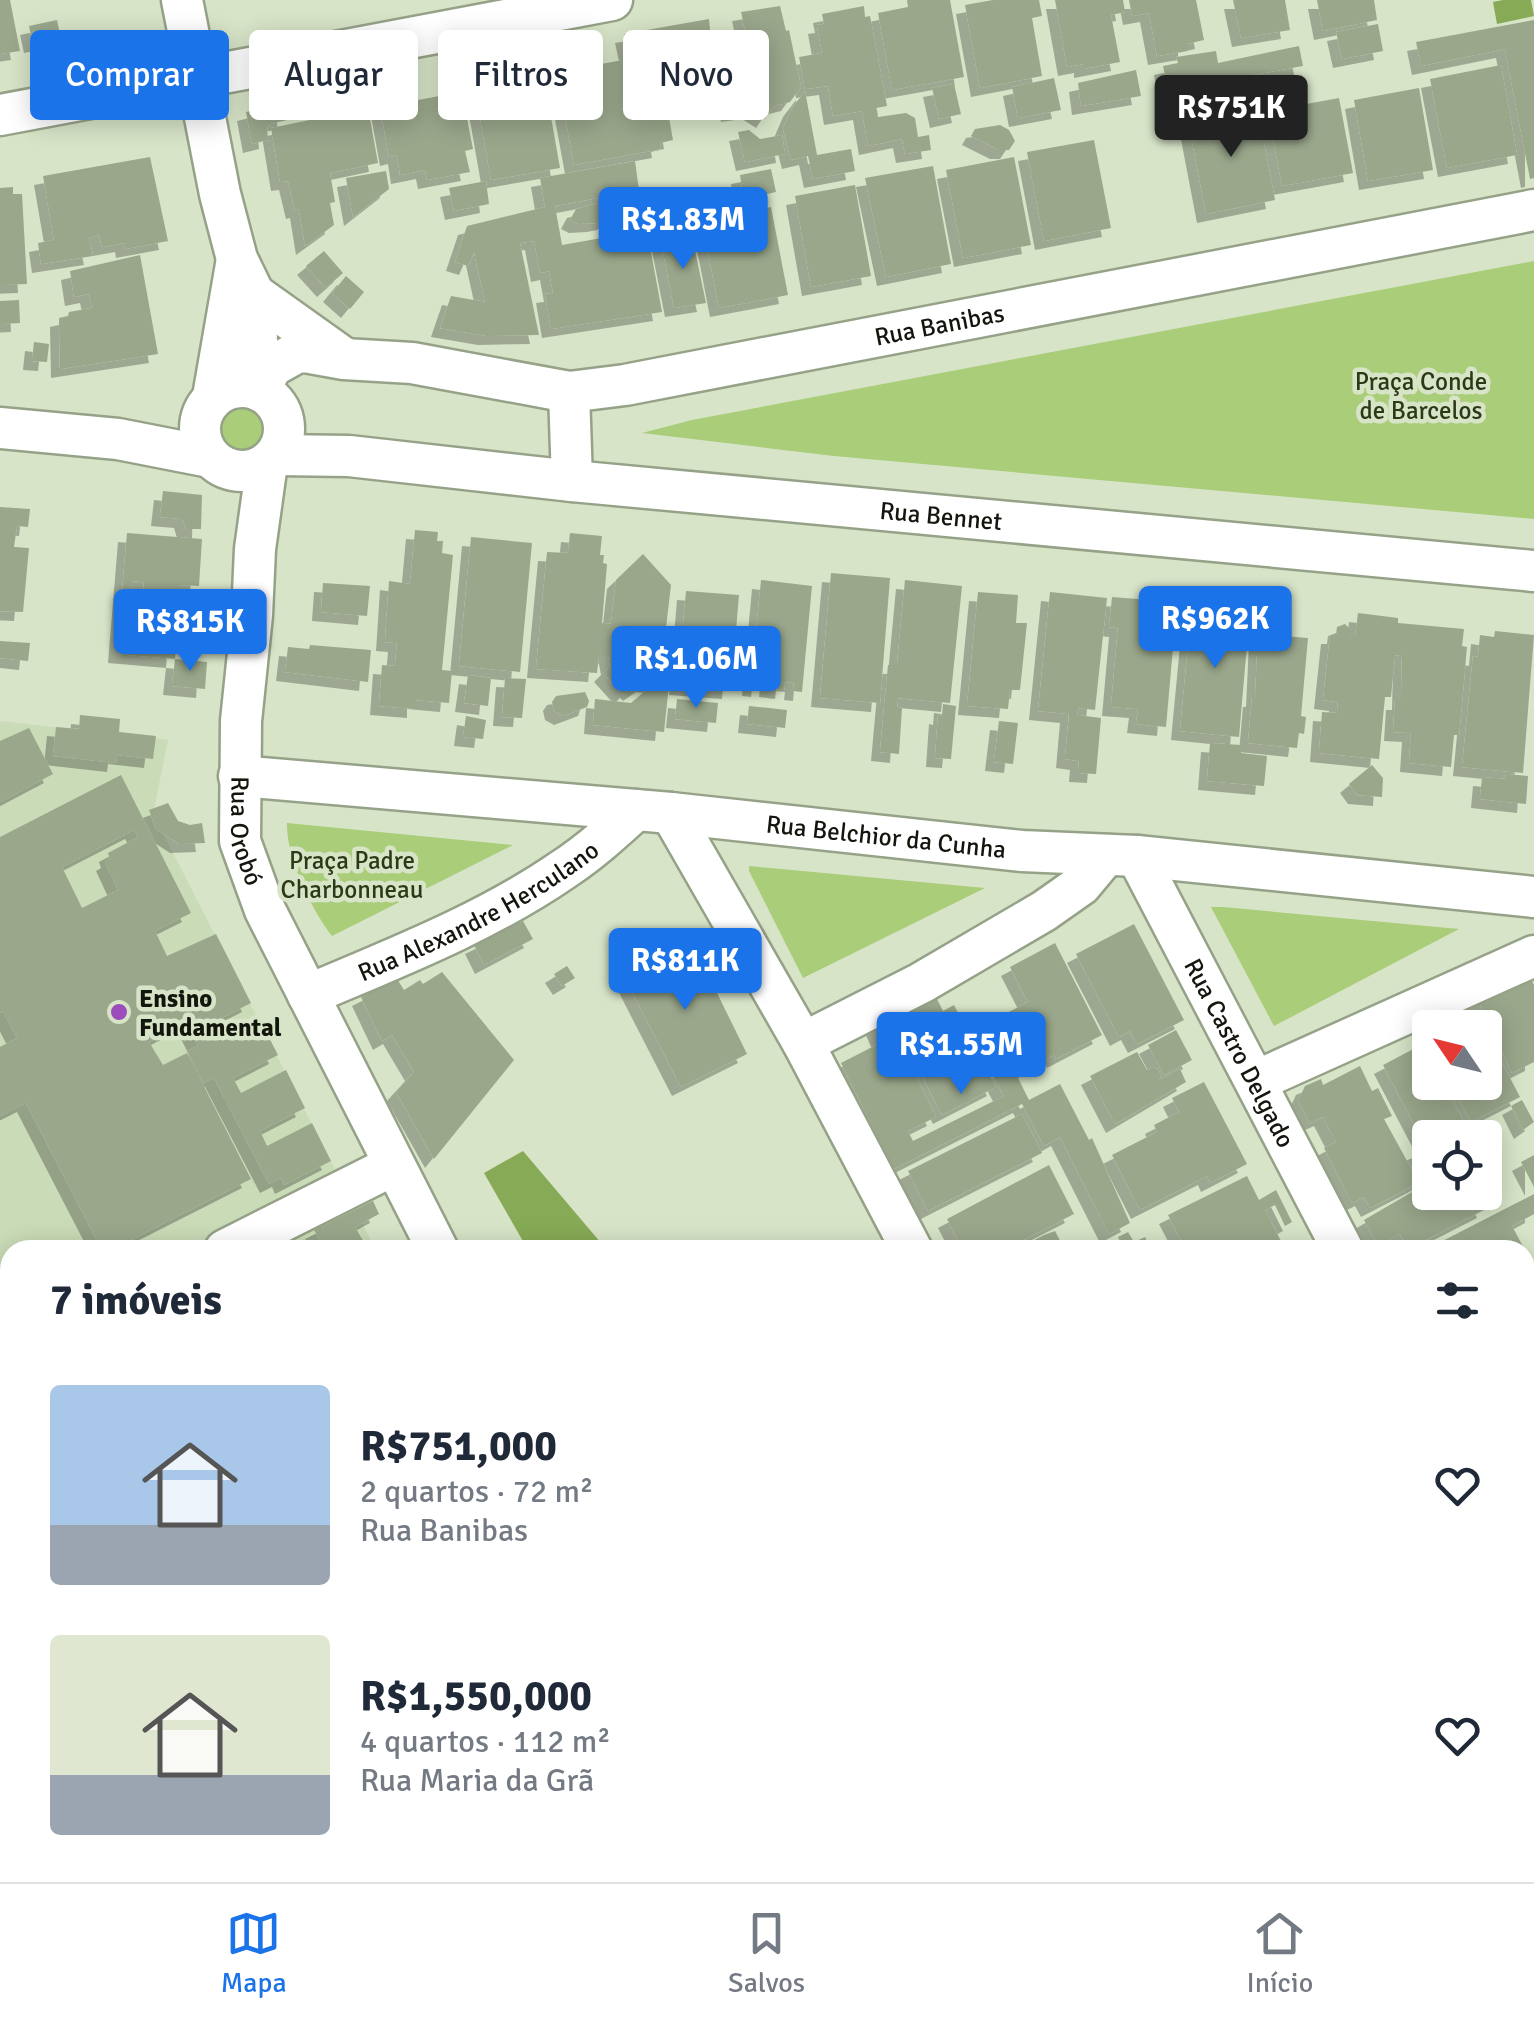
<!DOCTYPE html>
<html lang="pt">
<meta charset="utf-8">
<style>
body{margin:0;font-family:Signika,sans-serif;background:#f2f2f3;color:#1f2937;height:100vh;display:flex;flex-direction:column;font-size:38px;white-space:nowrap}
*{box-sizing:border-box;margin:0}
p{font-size:32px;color:#747a83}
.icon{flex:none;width:55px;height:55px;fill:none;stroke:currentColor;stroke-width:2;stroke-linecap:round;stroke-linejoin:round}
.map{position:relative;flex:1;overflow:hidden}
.side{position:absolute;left:0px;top:1240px;width:1535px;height:642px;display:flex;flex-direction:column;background:#fff;border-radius:30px 30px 0 0;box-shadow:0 5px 25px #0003}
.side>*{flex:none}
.top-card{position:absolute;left:30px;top:30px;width:1000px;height:90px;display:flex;gap:20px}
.needle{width:65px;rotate:305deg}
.controls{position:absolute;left:1412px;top:1010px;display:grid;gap:20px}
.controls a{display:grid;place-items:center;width:90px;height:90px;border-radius:10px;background:#fff;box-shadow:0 5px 25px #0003;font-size:50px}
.price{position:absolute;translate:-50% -85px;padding:0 22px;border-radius:10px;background:#1a73e8;color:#fff;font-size:32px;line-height:65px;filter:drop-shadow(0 2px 5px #0008)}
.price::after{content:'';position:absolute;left:50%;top:60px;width:30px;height:22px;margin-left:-15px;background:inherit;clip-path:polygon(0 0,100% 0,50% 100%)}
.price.selected{background:#222;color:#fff}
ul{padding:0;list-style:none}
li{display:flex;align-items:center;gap:30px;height:250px;padding:0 50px}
li span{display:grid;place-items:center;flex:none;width:280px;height:200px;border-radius:10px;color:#555}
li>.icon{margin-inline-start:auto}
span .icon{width:120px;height:120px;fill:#fffc;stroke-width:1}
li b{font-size:42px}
h2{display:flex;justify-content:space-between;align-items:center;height:120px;padding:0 50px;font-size:42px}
.chip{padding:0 35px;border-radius:10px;background:#fff;box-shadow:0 5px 25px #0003;font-size:35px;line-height:90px}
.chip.selected{background:#1a73e8;color:#fff}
.menu{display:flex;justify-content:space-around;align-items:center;height:140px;border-top:2px solid #e0e1e3;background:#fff;font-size:28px;color:#747a83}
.menu a{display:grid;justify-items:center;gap:5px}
.menu .selected{color:#1a73e8}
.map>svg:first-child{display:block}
.built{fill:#cadbb7}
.green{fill:#a9cd79}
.water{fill:#87aa56}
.building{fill:#9aa78b;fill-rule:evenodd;filter:url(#shadow)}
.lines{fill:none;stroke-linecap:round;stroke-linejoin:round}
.minor-casing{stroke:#95a287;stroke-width:45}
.minor{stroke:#fff;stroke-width:40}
.poi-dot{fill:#9c4cbb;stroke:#d7e4c7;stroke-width:4}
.labels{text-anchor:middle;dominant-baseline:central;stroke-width:9;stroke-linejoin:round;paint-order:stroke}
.street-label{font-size:25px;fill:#12160c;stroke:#d7e4c7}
.park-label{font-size:25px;fill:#2b3916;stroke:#d7e4c7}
.poi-label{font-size:25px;font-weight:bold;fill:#12160c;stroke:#d7e4c7;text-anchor:start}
</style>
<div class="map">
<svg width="1534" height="1882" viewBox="0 0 1534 1882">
<defs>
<filter id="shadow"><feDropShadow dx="-9" dy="9" stdDeviation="0" flood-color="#0004"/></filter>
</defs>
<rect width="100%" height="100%" fill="#d7e4c7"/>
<path class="built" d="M0,721L168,740L153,814L376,1250H10V1872H695L700,1882H0Z"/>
<path class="green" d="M1534,261V519L834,456L642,433L692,420Z
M212 429a29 29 0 1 1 58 0a29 29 0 1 1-58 0Z
M287,823L513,845L332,936C311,909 286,857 287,823Z
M749,866L985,888L803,978L749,871Z
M1211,907H1223L1459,929L1274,1026Z
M807,1873H983L988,1882H812Z"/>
<path class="water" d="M1503,0H1531L1534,16L1497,24L1493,2Z
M523,1151L607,1250H528L484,1173Z"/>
<path class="building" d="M0,0H10L20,51L0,54Z
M907,0H950L964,77L892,90L878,13L908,7Z
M993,0H1039L1042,16L1032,18L1042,76L980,88L965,5Z
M1055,0H1123L1125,12L1111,15L1120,62L1083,69V64L1067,67Z
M1129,0H1196L1204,40L1187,44V51L1157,56L1149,13L1132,16Z
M1233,0H1285L1290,30L1241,38Z
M1317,0H1374L1377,20L1323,31Z
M780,6L786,31L789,30L801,87L790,102L774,106L765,119L751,110L730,113L717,44L746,35L741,12Z
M864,6L865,17L870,16L887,106L876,108L878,117L906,113L915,118L918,137L929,135L931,150L905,154L902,139L868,146L862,111L833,116L828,86L805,89L799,57L822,53L817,25L824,24L822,14Z
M709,19L712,49L659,59L657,53L629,57L624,34Z
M57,20L61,39L33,44L29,26Z
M1534,20V178L1530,179L1505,49L1421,66L1416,42Z
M1378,24L1383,51L1342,59L1336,32Z
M578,43L580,59L550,65L547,48Z
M1299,46L1303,66L1168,90L1163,66L1178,63L1176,57L1216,51L1218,63Z
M645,56L646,64L659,61L673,140L660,143L661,149L574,165L557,72Z
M1501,65L1517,155L1447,168L1430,79Z
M1136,70L1141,96L1081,106L1078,83Z
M1054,78L1061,110L1018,118L1012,87Z
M518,81L520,88L545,83L560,168L491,180L475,89Z
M954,84L961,114L939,119L932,88Z
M1419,88L1433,170L1368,181L1354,100Z
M805,91L817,155L851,149L855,171L813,179L808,156L791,160L783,129L792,108Z
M461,92L463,98L474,94L477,116L467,119L473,149L465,151L470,172L427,180L425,170L400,175L397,155L389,157L380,107Z
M1339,98L1353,173L1282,186L1268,111Z
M284,103L287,120L270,124L267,128L268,140L252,144L246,112Z
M1257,107L1275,200L1206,214L1188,120Z
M368,108L378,163L330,173L335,202L330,203L334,225L305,246L299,209L295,210L288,181L280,182L271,128Z
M1000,125L1009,130L1015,141L1009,150H999L971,136L975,129Z
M749,130L760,139L782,135L785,154L745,162L738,132Z
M1094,140L1111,228L1044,241L1027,152Z
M150,157L168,241L125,249L124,243L102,247L99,235L89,238L93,256L41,264L38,243L54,240L43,176Z
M1014,157L1031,245L963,258L946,170Z
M635,161L639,190L555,206L562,245L647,230L662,312L551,329L545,294L553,293L549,271L540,273L534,241L520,243L539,335L487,336L440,328L451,296L485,302L474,252L468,266L455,262L467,226L545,207L540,178Z
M933,166L951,264L886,277L865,178Z
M771,169L776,192L751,198L742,188L740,175Z
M386,171L389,189L353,217L346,178Z
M486,181L489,204L454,211L449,188Z
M855,185L871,276L811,287L795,196Z
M13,187V194H22L27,284L0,285V188Z
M732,190L735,200L697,209L695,199Z
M602,202L618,205L620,211L606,221L596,223L578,224L570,220L576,209Z
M771,207L788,295L719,308L702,220Z
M692,236L706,303L674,308L661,242Z
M324,251L343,273L326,288L306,266Z
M140,255L158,354L60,369L59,318L68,316L69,312L92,308L89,294L74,297L70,271Z
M346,276L364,292L350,309L332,293Z
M19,300L20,323L0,324V301Z
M34,342L49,344L47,362L32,361Z
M163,491L202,495L201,529H186L183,519L160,517Z
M0,507L30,509L28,527L17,526L14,547L29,548L23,612L0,611Z
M415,530L438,532L437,541H443L442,553L453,555L442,670L452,671L449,703L416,700V709L379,706L382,665L395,666L397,643L385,642L389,581L410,584Z
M127,533L202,539L199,586L181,585L175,659L117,654ZM132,581L144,582L143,597H131Z
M570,533L602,536L600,555H604L603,563L607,564L602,623L611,624L616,580L643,554L671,585L664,645L673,646L664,732L593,725L595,699L631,703L653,684L645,683L632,692L629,689L623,695L603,673L610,666L608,655H599L597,673L536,669L547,552L568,553Z
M471,537L532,543L520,672L459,666Z
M831,573L890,578L880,703L820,698Z
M761,580L812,586L802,692L793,691L794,683L785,682L784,690L768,688L769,680H761L760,688L751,687Z
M905,580L962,586L950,703L898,698L897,707L902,708L899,754L880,752L888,665H897Z
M323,583L370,586L367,616L321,612Z
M686,591L739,595L731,690L678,686Z
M978,592L1018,595L1016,623H1027L1020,690H1010L1008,709L967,706Z
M1050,592L1107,598L1095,710L1078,708L1077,715L1101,718L1096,774L1078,773L1079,761L1065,759L1069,714L1038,711Z
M1112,597L1177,602L1166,727L1136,724L1138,709L1111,707L1118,628L1109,627Z
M1192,605L1250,610L1239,737L1180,731Z
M1358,613L1398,618V623L1464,629L1462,646L1467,647L1459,735H1454L1451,767L1409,763L1411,733L1393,732L1395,701H1401L1402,656L1395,655L1391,697H1385L1379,759L1319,753L1322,712L1337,713L1338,702L1323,700L1330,635H1336L1337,627L1345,624L1349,628V637H1355Z
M1495,631L1534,635L1523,773L1462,767L1473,656L1478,657L1480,635L1494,637Z
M1258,634L1308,638L1301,716L1306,717L1304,734L1299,733L1297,748L1248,743L1252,698H1255Z
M0,641L30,643L28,661L0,658Z
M310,645L371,650L368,682L285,672L288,647L309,649Z
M175,659L207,662L205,689L172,686Z
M468,675L491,678L488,706L464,703Z
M505,678L526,679L522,718L502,717Z
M585,692L589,701L587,707L563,716L554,711L552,702L556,696Z
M677,699L718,703L716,723L675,719Z
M943,704L956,706L951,759L935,758L938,715L942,716Z
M749,706L787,710L785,728L747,724Z
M80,715L120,719L119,732L156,736L153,759L117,755L116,763L53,756L56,727L79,729Z
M466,716L486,720L483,739L463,737Z
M999,721L1018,723L1013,764L994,762Z
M29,728L53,774L0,802V741Z
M1210,743L1241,745V753L1267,756L1264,786L1207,781Z
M1372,765L1383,778L1382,797L1357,795L1349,784Z
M1506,774L1528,776L1526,804L1480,799L1482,777L1505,779Z
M121,775L191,913L155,931L167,956L216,934L251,1003L206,1026L214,1040L259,1018L278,1055L233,1078L241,1093L286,1070L305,1108L260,1131L267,1146L312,1123L331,1161L284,1185L281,1178L269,1184L214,1078L204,1083L187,1051L198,1046L186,1022L149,1042L163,1065L187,1053L251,1179L111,1250H102L26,1103L0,1116V1047L17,1038L3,1011L0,1013V837ZM134,830L138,837L108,853L110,859L105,862L118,890L82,908L62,867Z
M168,803L178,821L190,825L202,823L205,843L179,844L156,829L149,810Z
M523,921L533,939L484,965L474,945Z
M1134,924L1184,1020L1137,1044L1130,1031L1119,1037L1076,954Z
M691,940L747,1054L681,1087L623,974Z
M1055,943L1102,1035L1056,1059L1054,1055L1025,1070L999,1017L1028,1002L1010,967Z
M567,966L575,978L562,986L554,974Z
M442,972L514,1060L434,1159L396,1092L414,1072L392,1035L382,1041L361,997L397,979L404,990L420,980L423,984Z
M1529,975L1534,985V1062L1512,1073L1478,1000Z
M934,993L943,1011L954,1005L996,1087L942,1115L900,1033L895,1035L936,1117L908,1131L913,1141L1004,1096L992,1074L1011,1064L1029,1100L1060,1084L1089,1140L1092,1138L1130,1223L1109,1234L1060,1137L1044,1146L1022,1104L890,1171L874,1140L878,1138L841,1063L882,1042L874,1024Z
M1176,1030L1192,1060L1164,1075L1148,1045Z
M1485,1030L1520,1097L1471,1122L1450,1082H1485Z
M1423,1044L1430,1057V1082H1443L1466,1126L1444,1138H1430V1177L1370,1208L1364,1197L1352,1203L1324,1148L1336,1142L1323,1117L1310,1123L1298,1101L1305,1086L1321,1079L1323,1085L1360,1066L1372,1091L1378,1088L1392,1116L1384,1119L1412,1170L1419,1166L1412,1153L1426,1147L1383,1065Z
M1137,1052L1147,1070L1152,1067L1158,1069L1161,1075L1159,1080L1180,1069L1186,1082L1115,1124L1090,1076Z
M1204,1082L1247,1164L1210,1183L1207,1176L1140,1210L1112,1155L1157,1132L1154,1125L1179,1112L1172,1098Z
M1522,1100L1534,1122L1523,1130L1511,1106Z
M1022,1114L1042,1153L928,1211L908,1171Z
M1534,1155V1187L1521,1162Z
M1049,1165L1074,1214L1004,1250H963L947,1219Z
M1247,1176L1259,1200L1276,1190L1292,1222L1285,1226L1275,1205L1265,1210L1283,1245L1274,1250H1186L1168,1215Z
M1424,1185L1426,1188L1430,1186V1192H1478L1486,1209L1408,1249L1400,1234L1378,1245L1364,1220Z
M1534,1194V1214L1512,1226L1525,1250H1425Z
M373,1201L379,1214L355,1227L365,1244L353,1250H330L326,1242L322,1244L314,1230Z
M1055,1231L1065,1250H1015L1044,1235Z
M1128,1232L1134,1242L1145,1237L1151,1250H1124L1118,1237Z
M1525,1251L1534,1268V1320L1525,1324Z
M1534,1332V1390L1525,1395V1337Z
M1534,1408V1467L1527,1471L1529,1475L1525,1478V1413Z
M1534,1493V1531L1525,1513V1498Z
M1525,1701L1534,1718V1767L1525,1750Z
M1525,1763L1534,1780V1811L1525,1815Z
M1534,1826V1882H1501L1496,1872H1525V1859L1529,1857L1525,1850V1829Z
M551,1872H677L682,1882H556Z
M1000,1872H1019L1024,1882H1005Z
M1281,1872H1394L1376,1882H1286Z
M1407,1872H1415L1420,1882H1389Z
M1451,1872H1485L1467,1882H1456Z"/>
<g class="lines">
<defs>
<g id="minor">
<path d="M182,0L220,194L237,259L254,294L257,340L253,365L245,386"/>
<path d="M0,115L612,0"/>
<path d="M254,294L341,356"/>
<circle cx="242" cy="429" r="42"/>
<path id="s1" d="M260,391L271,367L296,353L305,352L344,359L412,363L569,392L625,385L1534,210"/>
<path d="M569,392L572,481"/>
<path d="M213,397L237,259"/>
<path d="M0,428L118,439L210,457"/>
<path id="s2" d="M276,455L349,456L572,481L1534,571"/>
<path id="s3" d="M267,463L255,549L252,615L241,721L240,841L265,910L438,1250"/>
<path id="s4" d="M239,776L671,813L1022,851L1137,856L1534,897"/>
<path d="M671,813L803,1043L912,1250"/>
<path id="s5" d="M1137,856L1343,1250"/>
<path id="s6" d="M308,995C395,958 486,923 564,869C590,852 613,831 636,810"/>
<path d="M803,1043L921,983L1044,911L1081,885L1106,855"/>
<path d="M1256,1081L1534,956"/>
<path d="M225,1250L394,1165"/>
<path d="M0,1568L10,1586"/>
<path d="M1525,1606L1534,1624"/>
<path d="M1525,1665L1534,1660"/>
<path d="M170,1872L175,1882"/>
<path d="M522,1872L526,1882"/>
<path d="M762,1872L767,1882"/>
<path d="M1174,1872L1179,1882"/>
<path d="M1239,1872L1244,1882"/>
<path d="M288,1882L303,1872"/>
<path d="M1109,1882L1126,1872"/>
</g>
</defs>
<use href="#minor" class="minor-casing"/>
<use href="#minor" class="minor"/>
</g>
<circle class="poi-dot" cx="119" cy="1012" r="10"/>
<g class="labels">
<g class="street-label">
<text stroke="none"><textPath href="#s1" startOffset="708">Rua Banibas</textPath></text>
<text stroke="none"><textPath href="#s2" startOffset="668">Rua Bennet</textPath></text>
<text stroke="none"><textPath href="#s3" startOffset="370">Rua Orobó</textPath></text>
<text stroke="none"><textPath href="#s4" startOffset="650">Rua Belchior da Cunha</textPath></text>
<text stroke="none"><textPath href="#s6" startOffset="190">Rua Alexandre Herculano</textPath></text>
<text stroke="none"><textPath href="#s5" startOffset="222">Rua Castro Delgado</textPath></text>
</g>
<g class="park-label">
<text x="1421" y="381">Praça Conde<tspan x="1421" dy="29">de Barcelos</tspan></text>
<text x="352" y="860">Praça Padre<tspan x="352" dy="29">Charbonneau</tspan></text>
</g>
<g class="poi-label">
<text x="139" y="998">Ensino<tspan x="139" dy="29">Fundamental</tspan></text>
</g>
</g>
</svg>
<div class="controls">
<a><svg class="needle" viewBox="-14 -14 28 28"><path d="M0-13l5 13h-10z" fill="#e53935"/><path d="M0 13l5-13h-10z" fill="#747a83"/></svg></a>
<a><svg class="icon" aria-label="locate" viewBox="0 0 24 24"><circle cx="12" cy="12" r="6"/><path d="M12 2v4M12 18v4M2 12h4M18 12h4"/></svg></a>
</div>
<b class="price selected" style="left:1231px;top:160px">R$751K</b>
<b class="price" style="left:683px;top:272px">R$1.83M</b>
<b class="price" style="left:1215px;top:671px">R$962K</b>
<b class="price" style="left:190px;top:674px">R$815K</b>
<b class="price" style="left:696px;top:711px">R$1.06M</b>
<b class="price" style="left:685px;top:1013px">R$811K</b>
<b class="price" style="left:961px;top:1097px">R$1.55M</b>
<div class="top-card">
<a class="chip selected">Comprar</a>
<a class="chip">Alugar</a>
<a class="chip">Filtros</a>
<a class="chip">Novo</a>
</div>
<section class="side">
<h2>7 imóveis<svg class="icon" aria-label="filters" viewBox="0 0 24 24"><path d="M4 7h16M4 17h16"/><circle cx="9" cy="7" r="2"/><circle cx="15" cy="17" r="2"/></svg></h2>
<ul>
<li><span style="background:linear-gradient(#a9c7e8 70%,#9aa5b1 0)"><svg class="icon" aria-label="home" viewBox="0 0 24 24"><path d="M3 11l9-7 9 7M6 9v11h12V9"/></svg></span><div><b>R$751,000</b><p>2 quartos · 72 m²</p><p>Rua Banibas</p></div><svg class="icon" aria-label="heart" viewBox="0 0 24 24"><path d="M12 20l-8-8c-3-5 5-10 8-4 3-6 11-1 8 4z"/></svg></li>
<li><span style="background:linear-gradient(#dfe7d0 70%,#9aa5b1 0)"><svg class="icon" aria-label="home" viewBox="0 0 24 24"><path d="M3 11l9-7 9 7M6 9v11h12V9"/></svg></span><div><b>R$1,550,000</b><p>4 quartos · 112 m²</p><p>Rua Maria da Grã</p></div><svg class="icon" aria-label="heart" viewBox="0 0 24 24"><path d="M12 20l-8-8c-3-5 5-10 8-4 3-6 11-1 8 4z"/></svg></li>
</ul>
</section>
</div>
<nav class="menu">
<a class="selected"><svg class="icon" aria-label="map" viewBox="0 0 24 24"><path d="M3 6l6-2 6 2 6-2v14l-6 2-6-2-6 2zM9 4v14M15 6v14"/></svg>Mapa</a>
<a><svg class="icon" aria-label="saved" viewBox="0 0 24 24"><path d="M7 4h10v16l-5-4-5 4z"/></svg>Salvos</a>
<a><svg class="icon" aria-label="home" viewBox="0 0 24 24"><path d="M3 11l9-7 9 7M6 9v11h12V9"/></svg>Início</a>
</nav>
